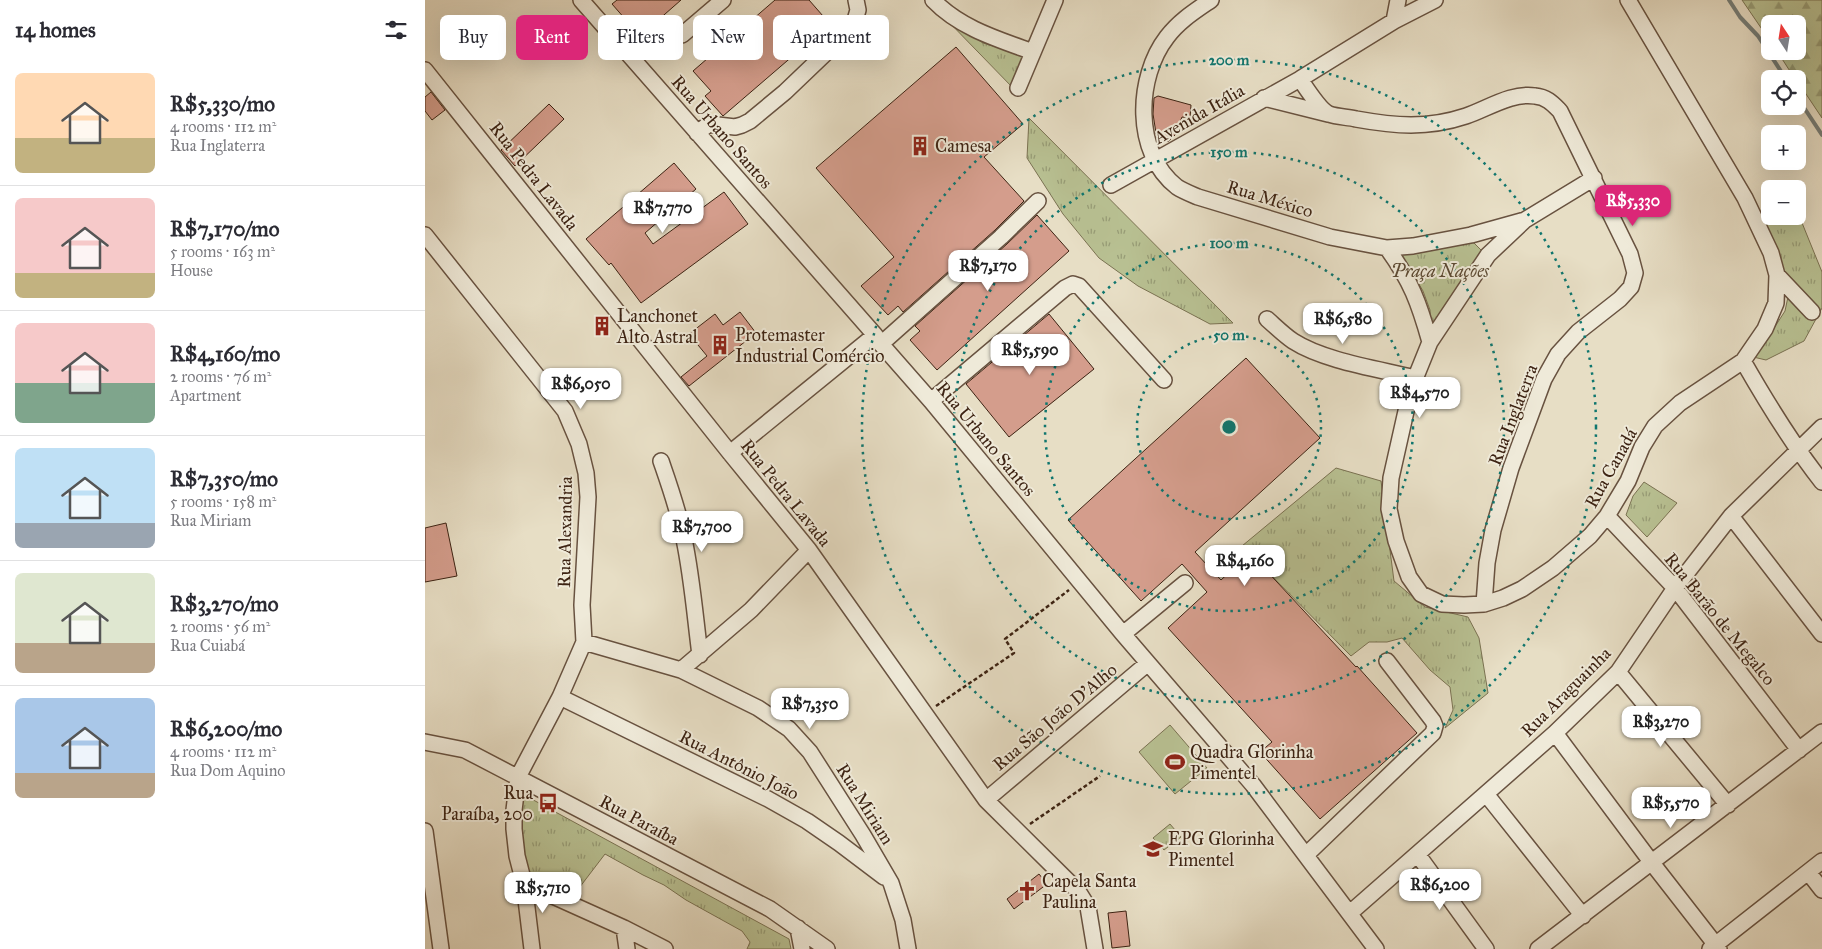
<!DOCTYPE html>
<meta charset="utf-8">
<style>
body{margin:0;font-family:"IM FELL Great Primer",serif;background:#f7f7f7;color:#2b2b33;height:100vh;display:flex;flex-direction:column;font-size:19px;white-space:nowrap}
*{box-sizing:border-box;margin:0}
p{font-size:16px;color:#7c7c81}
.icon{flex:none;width:28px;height:28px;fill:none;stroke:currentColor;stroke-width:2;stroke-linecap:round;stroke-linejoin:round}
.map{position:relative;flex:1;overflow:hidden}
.details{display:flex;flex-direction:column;background:#fff;width:425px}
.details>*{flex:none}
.top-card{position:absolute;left:15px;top:15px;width:475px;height:45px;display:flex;gap:10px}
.needle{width:32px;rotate:348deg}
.buttons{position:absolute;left:1336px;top:15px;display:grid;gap:10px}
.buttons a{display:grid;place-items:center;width:45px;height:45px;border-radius:8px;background:#fff;box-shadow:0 5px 20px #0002;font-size:25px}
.price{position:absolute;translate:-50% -42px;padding:0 11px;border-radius:10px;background:#fff;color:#222;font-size:16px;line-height:32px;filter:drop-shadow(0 1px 2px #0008)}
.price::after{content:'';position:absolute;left:50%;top:30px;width:15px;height:11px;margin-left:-8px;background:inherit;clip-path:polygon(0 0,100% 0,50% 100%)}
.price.on{background:#db2777;color:#fff}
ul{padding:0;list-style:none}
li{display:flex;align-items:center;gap:15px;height:125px;padding:0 15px}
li+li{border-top:1px solid #e1e1e2}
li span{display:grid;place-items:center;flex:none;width:140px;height:100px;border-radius:8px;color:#555}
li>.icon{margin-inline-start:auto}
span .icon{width:60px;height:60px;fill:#fffc;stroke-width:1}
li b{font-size:21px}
h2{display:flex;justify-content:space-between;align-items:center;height:60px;padding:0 15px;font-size:21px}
.tag{padding:0 18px;border-radius:8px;background:#fff;box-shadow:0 5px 20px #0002;font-size:18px;line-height:45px}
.tag.on{background:#db2777;color:#fff}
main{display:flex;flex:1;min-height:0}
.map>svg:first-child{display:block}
.grass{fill:url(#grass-tufts);stroke:#7a7252}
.forest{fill:url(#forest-firs);stroke:#7a7252}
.pitch{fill:#b8c092;stroke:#7a7252}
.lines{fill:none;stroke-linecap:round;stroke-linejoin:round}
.stream{stroke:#757e79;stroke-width:4}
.building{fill:#d49d8c;stroke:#3d2313}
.minor-casing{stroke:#685240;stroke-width:18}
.path{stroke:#3d2313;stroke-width:2.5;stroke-dasharray:4 2.5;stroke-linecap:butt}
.minor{stroke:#efead9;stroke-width:15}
.ring{fill:none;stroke:#0f766e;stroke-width:2.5;stroke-dasharray:2.5 5}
.labels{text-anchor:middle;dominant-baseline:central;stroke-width:4;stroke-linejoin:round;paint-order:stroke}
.street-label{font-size:18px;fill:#3d2313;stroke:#efead9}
.poi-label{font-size:18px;fill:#3d2313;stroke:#efead9;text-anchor:start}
.park-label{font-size:18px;font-style:italic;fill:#5c4a33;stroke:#efead9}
.centre{fill:#0f766e;stroke:#efead9;stroke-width:2.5}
.ring-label{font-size:15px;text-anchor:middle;font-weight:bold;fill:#0f766e;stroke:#efead9;stroke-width:4;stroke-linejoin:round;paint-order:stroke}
</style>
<main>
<section class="details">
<h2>14 homes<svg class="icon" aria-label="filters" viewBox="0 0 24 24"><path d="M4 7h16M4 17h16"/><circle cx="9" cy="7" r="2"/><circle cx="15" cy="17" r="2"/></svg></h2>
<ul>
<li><span style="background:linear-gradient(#ffd9b3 65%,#c2b280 0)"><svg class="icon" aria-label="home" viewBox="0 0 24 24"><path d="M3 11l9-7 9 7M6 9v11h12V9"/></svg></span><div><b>R$5,330/mo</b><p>4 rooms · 112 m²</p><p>Rua Inglaterra</p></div></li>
<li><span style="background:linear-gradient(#f6c9c9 75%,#c2b280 0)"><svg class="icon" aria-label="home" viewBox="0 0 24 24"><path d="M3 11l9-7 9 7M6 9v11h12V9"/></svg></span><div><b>R$7,170/mo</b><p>5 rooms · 163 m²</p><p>House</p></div></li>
<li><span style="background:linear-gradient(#f6c9c9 60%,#7fa58c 0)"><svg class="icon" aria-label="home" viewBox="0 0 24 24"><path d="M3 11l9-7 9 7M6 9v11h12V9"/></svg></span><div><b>R$4,160/mo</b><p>2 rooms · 76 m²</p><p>Apartment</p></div></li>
<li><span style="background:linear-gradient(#bfe0f5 75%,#9aa5b1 0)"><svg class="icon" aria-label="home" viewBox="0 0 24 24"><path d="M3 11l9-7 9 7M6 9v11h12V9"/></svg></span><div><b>R$7,350/mo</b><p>5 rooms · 158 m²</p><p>Rua Miriam</p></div></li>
<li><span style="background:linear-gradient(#dfe7d0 70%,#b9a48a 0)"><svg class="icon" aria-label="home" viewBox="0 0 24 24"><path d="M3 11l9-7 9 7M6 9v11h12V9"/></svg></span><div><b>R$3,270/mo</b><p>2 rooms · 56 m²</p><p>Rua Cuiabá</p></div></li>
<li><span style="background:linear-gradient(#a9c7e8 75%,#b9a48a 0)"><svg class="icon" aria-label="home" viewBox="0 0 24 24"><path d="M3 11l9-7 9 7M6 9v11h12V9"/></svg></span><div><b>R$6,200/mo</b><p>4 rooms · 112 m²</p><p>Rua Dom Aquino</p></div></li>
</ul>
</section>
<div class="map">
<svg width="1397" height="949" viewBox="0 0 1397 949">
<defs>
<pattern id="grass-tufts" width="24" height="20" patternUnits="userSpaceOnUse" patternTransform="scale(1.25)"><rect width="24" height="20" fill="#b8c092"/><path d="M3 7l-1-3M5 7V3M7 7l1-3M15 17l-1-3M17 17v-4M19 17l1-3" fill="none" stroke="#979c76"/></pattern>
<pattern id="forest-firs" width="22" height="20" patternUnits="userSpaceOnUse" patternTransform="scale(1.25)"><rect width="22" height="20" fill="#b8c092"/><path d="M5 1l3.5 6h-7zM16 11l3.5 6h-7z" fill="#979c76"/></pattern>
</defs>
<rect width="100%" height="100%" fill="#e7dec5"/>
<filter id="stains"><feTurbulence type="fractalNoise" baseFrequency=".004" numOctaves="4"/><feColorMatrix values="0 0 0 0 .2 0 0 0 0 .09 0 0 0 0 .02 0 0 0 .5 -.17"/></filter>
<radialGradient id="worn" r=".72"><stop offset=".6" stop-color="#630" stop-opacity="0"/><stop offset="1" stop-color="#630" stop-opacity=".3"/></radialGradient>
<path class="grass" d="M519,17L558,43L603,56L588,88Z
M604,118L808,323L785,324L713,286L674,258L638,214L602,158Z
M1345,212V216H1372L1373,213L1397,272V308L1379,341L1341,360L1324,356L1344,336L1360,311L1364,292L1339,220Z
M1048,242L1057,251L1006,331L1005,310L998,291L975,252Z
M911,468L956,481L969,581L1000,607L1043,617L1054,638L1063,693L1020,728L1028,710L1025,687L1005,670L977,638L962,642H944L926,656L817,546Z
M1219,482L1252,503L1222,537L1201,515L1208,496Z
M101,796L364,939L366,949H322L325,942L317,931L261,900L239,885L218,875L180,854L148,896L105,882L99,873L93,806Z
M745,824L756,837L739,850L728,838Z"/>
<path class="forest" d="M1317,0H1397V118L1373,82L1372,79H1370L1352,51H1372V24H1345V41Z"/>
<path class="pitch" d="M745,725L782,768L750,794L714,752Z"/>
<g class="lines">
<path class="stream" d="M1304,0L1315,17L1333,36L1361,79
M1372,97L1397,135"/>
</g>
<path class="building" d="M192,0H256L215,36L187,4Z
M350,0H384L405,24L298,116L280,96L286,91L268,71Z
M531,47L598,124L559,157L599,201L570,230L478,312L473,306L463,315L436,286L469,257L391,168Z
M6,92L20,110L7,120L0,111V97Z
M733,96L766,105L765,118L757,117L750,135L744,141L738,142L733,140L731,133L728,114L729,98Z
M124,104L139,119L90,166L76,150Z
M249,163L271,189L220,233L228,244L299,192L323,224L216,303L186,263L184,265L161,239Z
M612,215L644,251L512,370L485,340L495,331L490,326L582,244Z
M315,312L331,333L264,386L256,377L282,356L264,334L290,314L298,325Z
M624,314L669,369L584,437L541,384Z
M821,358L895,438L770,552L796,580L825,553L931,667L932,666L992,733L895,819L835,752L847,742L743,628L782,592L757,564L716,601L643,520Z
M21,523L32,576L0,582V528Z
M614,874L622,884L589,909L582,899Z
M701,911L705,946L687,948L683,913Z"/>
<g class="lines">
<defs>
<path id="minor" d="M156,0L450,335L456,344L506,401L698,634L828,785L951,949
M508,0C535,28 572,39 608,52
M786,0C770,11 754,21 742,37C711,77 708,153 752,187C758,191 766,194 773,197L905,237L962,248L988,246L1046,235L1100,220L1169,178
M969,21L973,0
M257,35L298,0
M0,70L305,453L384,550L561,800L653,891L663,907L670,949
M875,79C881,88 895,110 904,114C912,117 923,117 931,119C970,126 1002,129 1041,116C1062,109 1087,92 1110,96C1122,97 1128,104 1135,111L1205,254L1210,273L1206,287L1195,299L1153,332L1133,354L1119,379L1086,468L1068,530L1062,563L1059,604
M593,88L630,0
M839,98L903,114
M272,133L284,124L310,127L317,125L325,121L360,92L428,27L433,10L431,0
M686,185L875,79L969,21L1010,0
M1100,220L1063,255L1005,342L986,389L966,478L964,509L971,541L984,577L996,594L1017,604L1039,605L1059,604L1078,598L1097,589L1128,568L1165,536L1182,516L1203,481L1217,447L1230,426L1255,403L1318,361L1340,329L1351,303L1352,275L1346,253L1320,198L1203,0
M0,235L140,411L154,444L161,473L163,497L157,605L159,642L135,697L93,777L89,810V829L92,856L99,883L107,949
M962,248C986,281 994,303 1005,342
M1352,275L1387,312
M842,319C850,326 859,335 868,341C899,361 954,369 990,378
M456,344L576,237L613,201
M1318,361C1342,403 1367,444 1397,482
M506,401L640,288L648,284L654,286L739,380
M305,453L450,335
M236,461C245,487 254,512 259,539C267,577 270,616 275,655
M1182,516L1250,588L1374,750
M1306,516L1397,634
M698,634L760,583
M159,642L256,670L333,708L364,729L385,752L438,835L466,883L478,920L483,949
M256,670L326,610L384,550
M1193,672L1303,805
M135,697L343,799L382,821L414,843L459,877
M1130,733L1227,863L1294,949
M0,742L40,750L345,909L402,949
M1061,794L1158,916
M561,800L723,663
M0,831L16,949
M881,855L1008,733L1010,726L1008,721L962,661
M993,855L1061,949
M1383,872L1397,890
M99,883L199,928L240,949
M925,913L1130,733L1193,672L1250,588L1306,516L1397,427
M199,928L202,949
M373,928L377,949
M1113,949L1397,732
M1285,949L1397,861"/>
</defs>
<use href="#minor" class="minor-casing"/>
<path class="path" d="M511,706L589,653L580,639L644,590
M605,824L675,776"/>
<use href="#minor" class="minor"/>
</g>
<g class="ring">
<circle cx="804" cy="427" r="92"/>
<circle cx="804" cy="427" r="184"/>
<circle cx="804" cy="427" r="275"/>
<circle cx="804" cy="427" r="367"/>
</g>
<defs>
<symbol id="building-bare" viewBox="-9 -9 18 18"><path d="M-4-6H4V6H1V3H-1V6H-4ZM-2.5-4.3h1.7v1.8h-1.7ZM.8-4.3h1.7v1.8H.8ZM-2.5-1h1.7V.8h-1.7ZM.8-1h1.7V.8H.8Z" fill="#8f2418" stroke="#efead9" stroke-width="2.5" paint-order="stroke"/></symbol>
<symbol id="stadium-bare" viewBox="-9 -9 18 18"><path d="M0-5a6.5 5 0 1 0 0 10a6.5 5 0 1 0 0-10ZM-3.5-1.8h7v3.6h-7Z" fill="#8f2418" stroke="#efead9" stroke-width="2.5" paint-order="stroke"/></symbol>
<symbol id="bus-bare" viewBox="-9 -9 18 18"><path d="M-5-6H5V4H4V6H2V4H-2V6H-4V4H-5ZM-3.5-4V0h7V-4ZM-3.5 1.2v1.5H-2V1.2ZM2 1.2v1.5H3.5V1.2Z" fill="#8f2418" stroke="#efead9" stroke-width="2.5" paint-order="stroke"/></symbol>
<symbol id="school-bare" viewBox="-9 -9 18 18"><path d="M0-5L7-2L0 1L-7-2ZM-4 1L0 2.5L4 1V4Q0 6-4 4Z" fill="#8f2418" stroke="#efead9" stroke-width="2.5" paint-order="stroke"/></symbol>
<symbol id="church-bare" viewBox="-9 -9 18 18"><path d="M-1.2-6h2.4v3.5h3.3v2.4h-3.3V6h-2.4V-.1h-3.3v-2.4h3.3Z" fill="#8f2418" stroke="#efead9" stroke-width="2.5" paint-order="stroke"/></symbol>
</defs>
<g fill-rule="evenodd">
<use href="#building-bare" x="481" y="132" width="28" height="28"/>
<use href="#building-bare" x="163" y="312" width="28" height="28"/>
<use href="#building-bare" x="281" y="331" width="28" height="28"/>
<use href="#stadium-bare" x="736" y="748" width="28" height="28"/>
<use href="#bus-bare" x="109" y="789" width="28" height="28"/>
<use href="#school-bare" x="714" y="835" width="28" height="28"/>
<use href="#church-bare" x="588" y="877" width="28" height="28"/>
</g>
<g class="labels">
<g class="street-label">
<text transform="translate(774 114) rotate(-30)">Avenida Itália</text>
<text transform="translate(297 132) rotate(49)">Rua Urbano Santos</text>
<text transform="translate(109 176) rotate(52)">Rua Pedra Lavada</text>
<text transform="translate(845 199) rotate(17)">Rua México</text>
<text transform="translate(1088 415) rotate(-69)">Rua Inglaterra</text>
<text transform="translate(561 439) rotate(50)">Rua Urbano Santos</text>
<text transform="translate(1186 468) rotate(-61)">Rua Canadá</text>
<text transform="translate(361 493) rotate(51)">Rua Pedra Lavada</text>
<text transform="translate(140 532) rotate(-89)">Rua Alexandria</text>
<text transform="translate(1295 619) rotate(51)">Rua Barão de Megalco</text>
<text transform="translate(1141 692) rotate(-45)">Rua Araguainha</text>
<text transform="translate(630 717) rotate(-40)">Rua São João D'Alho</text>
<text transform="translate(314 765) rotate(27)">Rua Antônio João</text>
<text transform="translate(440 804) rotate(58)">Rua Miriam</text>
<text transform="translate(214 820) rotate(28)">Rua Paraíba</text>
</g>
<g class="poi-label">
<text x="510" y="146">Camesa</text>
<text x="192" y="316">Lanchonet<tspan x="192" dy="21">Alto Astral</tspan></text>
<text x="310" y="335">Protemaster<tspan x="310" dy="21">Industrial Comércio</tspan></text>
<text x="765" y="752">Quadra Glorinha<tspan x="765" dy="21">Pimentel</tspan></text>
<text x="108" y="793" text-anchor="end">Rua<tspan x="108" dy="21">Paraíba, 200</tspan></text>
<text x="743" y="839">EPG Glorinha<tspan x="743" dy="21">Pimentel</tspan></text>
<text x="617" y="881">Capela Santa<tspan x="617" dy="21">Paulina</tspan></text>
</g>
<g class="park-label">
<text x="1015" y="271">Praça Nações</text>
</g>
</g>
<circle cx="804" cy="427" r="8" class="centre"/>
<g class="ring-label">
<text x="804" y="65">200 m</text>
<text x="804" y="157">150 m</text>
<text x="804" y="248">100 m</text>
<text x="804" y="340">50 m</text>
</g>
<rect width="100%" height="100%" filter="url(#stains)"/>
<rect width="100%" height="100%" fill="url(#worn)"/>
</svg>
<div class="buttons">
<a><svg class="needle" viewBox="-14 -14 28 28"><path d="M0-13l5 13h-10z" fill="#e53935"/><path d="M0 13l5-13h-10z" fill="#7c7c81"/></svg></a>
<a><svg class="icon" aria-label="locate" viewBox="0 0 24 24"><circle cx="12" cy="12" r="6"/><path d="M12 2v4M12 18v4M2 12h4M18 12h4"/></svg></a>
<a>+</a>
<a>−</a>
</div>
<b class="price on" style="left:1208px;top:227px">R$5,330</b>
<b class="price" style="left:238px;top:234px">R$7,770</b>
<b class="price" style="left:563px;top:292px">R$7,170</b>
<b class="price" style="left:918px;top:345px">R$6,580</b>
<b class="price" style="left:605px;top:376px">R$5,590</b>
<b class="price" style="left:156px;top:410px">R$6,050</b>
<b class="price" style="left:995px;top:419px">R$4,570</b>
<b class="price" style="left:277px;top:553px">R$7,700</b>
<b class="price" style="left:820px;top:587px">R$4,160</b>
<b class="price" style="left:385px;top:730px">R$7,350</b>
<b class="price" style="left:1236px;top:748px">R$3,270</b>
<b class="price" style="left:1246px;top:829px">R$5,570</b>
<b class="price" style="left:1015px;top:911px">R$6,200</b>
<b class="price" style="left:118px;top:914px">R$5,710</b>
<div class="top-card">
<a class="tag">Buy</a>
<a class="tag on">Rent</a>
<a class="tag">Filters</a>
<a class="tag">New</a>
<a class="tag">Apartment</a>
</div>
</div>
</main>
